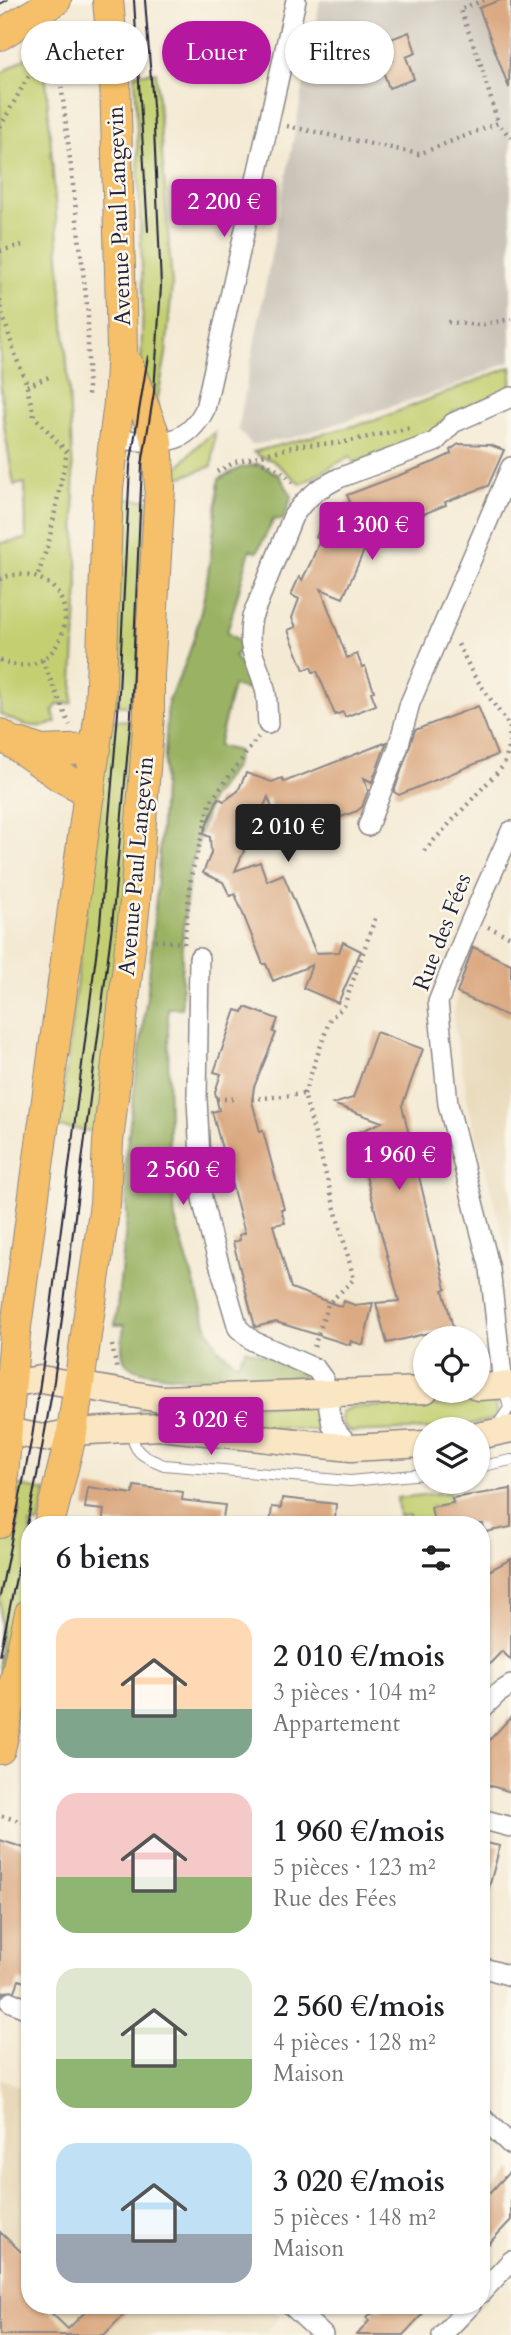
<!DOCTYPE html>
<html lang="fr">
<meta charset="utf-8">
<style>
body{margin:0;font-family:Cardo,serif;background:#f6f6f6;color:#202124;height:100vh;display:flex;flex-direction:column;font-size:26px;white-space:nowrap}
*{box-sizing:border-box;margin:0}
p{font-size:23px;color:#757577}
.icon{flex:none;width:38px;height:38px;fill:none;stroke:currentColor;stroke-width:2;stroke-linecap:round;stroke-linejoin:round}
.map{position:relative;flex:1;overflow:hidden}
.drawer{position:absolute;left:21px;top:1516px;width:469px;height:798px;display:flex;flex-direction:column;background:#fff;border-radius:28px;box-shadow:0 2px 5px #0004}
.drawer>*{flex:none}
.hud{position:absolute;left:21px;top:21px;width:469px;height:63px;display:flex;gap:14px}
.controls{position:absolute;left:413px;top:1326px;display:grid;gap:14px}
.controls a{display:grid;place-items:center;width:77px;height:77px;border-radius:50%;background:#fff;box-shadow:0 2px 5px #0004;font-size:35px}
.price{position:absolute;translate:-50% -60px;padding:0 16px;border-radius:7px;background:#b5179e;color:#fff;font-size:23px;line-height:46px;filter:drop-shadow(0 2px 4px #0008)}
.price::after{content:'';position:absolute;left:50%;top:42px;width:21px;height:16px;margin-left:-10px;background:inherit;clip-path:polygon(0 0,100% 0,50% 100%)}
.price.current{background:#222;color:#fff}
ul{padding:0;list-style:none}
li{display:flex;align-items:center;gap:21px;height:175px;padding:0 35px}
li span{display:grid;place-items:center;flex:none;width:196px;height:140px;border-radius:21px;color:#555}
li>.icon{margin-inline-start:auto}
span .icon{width:84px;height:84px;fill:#fffc;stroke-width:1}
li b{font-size:30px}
h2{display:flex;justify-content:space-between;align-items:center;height:84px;padding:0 35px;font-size:30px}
.tag{padding:0 24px;border-radius:32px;background:#fff;box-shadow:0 2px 5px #0004;font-size:24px;line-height:63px}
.tag.current{background:#b5179e;color:#fff}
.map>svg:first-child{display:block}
.built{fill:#e8d9ba}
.industrial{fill:#c9c3b8}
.green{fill:#c3cf71;stroke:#727856;stroke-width:2}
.forest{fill:#9ab263;stroke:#5e6a4f;stroke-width:2}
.building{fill:#dbaa83}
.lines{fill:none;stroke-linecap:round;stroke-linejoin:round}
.lane-casing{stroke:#8b8688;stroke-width:12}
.street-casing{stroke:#8b8688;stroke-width:22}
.secondary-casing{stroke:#8b8688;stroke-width:29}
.primary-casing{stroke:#8b8688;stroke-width:32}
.path{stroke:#8b8688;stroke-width:4.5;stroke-dasharray:2 5;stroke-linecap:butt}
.lane{stroke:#fff;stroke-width:10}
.street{stroke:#fff;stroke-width:19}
.secondary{stroke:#fbe6c4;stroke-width:26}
.primary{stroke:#f6c06b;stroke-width:30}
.tram{stroke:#22223b;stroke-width:2}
.labels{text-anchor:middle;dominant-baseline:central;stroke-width:5;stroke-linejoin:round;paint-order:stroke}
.street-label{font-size:23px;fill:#22223b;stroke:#fbf7ec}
</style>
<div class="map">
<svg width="511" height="2335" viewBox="0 0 511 2335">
<rect width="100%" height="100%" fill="#fbf7ec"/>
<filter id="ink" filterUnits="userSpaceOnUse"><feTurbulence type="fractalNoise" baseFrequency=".0143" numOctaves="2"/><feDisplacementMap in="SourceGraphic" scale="14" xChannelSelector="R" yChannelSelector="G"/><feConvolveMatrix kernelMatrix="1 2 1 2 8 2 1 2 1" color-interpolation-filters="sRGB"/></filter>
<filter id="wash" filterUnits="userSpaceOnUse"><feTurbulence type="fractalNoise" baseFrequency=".00686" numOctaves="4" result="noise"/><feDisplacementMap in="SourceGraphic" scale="28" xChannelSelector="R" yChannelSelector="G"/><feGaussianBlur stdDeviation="1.57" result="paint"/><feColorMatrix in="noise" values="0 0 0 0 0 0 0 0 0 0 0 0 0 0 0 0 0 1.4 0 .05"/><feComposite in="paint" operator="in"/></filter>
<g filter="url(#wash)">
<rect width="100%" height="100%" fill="#f4ead4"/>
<path class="built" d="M473,947L511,964V1265L469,1107L453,1018L462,973Z
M0,2078L30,2091V2305H268L280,2317L263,2335H0Z"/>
<path class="industrial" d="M320,0H511V361L449,388L295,437L252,445L238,429Z"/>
<path class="green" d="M30,55L37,70L46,79L69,391L78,582L72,703L58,704L53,711L56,722C37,732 18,723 0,714V543L26,539L25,483L14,485L4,426L0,378V74Z
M156,72L172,285L166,354L156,408L141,370L143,300L135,74Z
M511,367V389L453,412L429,434L354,463L350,456L301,484L272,460L261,457L253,452L376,420Z
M215,432L212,466L179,478L173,473L199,444Z
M119,499L149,500L144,707L106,705Z
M105,720L143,721L105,1133L57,1127L61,1113L106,733Z
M495,1396L496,1418C451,1433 398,1429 351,1432L341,1423V1412L352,1407L445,1405Z
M319,1404L324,1431L137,1418L139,1408Z
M10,1484L46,1491L39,1524H30V1570L5,1690L0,1688V1555L11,1504Z
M450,1492L451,1503L431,1507L433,1517H438L440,1524H409V1515L399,1516L397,1498Z"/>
<path class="forest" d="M259,464L279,475L292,496L283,520L274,519L257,552L250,550L227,633L239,640L240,651L234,656L252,680L249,690L233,686L218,746L238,751L235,766L210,800L189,873L182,941V1008H168L169,1143L175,1219L208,1329L219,1349L237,1364L246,1349L300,1368L304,1381C274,1380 140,1383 126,1363C119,1352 123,1337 124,1325H115L127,1219L125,1160L148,988L158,875L168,700C205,635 212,552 219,479L240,468Z"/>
<g id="blocks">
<path class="building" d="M500,0H511L509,88L479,8Z
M183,25H210L209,70H182Z
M409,32L416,53L406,57L414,79L389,88L381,65L393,60L386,41Z
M459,444L490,445L504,450L488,486L445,502L446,505L371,535L343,598L321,589L347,658L357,654L362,667L365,666L374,691L371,692L376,705L345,717L343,712L335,715L317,671L313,672L311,667L304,670L288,630L296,627L292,618L299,599L291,595L299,577L302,580L311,562L320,540L316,537L324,520L360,539L344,504L350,502L347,495L434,462L451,454L450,450Z
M478,706L497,755L399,795L394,792L415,730Z
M387,742L372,782L364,778L368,791L362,807L357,811L302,831L295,815L277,822L268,797L253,831L248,832L250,837L235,871L260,862L267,881L283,874L316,953L339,952L343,942L361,951L338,1003L303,988L312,965L273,981L266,964H263L235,894L230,896L223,882L203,873L211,853L210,837L203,834L218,798L224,801L238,791L246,773L272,782L282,778L284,782Z
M473,947L511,964V1018L457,993Z
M245,1007L278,1019L273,1032L276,1033L254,1087L252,1101L260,1132L263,1131L284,1209H281L285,1223L273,1225L291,1288L342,1307L344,1301L355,1305L373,1303L363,1345L351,1341L350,1345L276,1322L255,1327L233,1242L240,1240L239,1235L245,1233L212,1112L219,1110L215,1092L221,1074L214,1072L236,1010L243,1012Z
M376,1032L423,1049L402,1106L446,1289L443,1290L453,1327L387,1343L376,1303L399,1301L355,1134L382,1122L333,1104L353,1098Z
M134,1486L183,1492L182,1500L225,1505L222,1524H102L104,1510L85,1508L88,1487L133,1494Z
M511,1489V1527L485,1532L483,1524H434L431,1507L453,1503L452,1498Z
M282,1498L336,1504L335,1520H324V1524H270L272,1507L281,1508Z
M511,1559V1660L502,1651L481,1673V1575Z
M511,1717V1792L481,1783V1749Z
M0,1840L30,1850V1984L19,1980L15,1991L4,1992L0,1997Z
M481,1842L500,1846L487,1895L481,1894Z
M511,2170V2220L481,2252V2189L490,2193Z
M0,2232L30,2260V2305H43L68,2329L92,2305H133L104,2335H0Z
M385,2305H431L403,2335H357L369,2321L366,2317L373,2313L375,2307L380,2310Z"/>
</g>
</g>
<g filter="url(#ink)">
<use href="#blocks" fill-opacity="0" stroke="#8b8688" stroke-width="2"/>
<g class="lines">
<defs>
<path id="lane" d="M496,1427L509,1408L504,1387
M132,1430C132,1453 144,1457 164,1465L350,1481L425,1474
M478,1467L511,1460"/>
<path id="street" d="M113,439C154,441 184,452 205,409L296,0
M268,724C267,713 268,700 265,689C258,659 245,652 252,617L293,516L304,502L319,489L339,478L435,442L453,423L511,397
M368,826L398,748L410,703L511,467
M199,958L197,1099L202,1198L211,1236L238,1328L253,1341L316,1369L324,1380L332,1425L351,1448
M503,1385L490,1269L448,1104L438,1002L469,925L511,831
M481,1710L497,1694L511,1685
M481,1819L511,1827
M481,1967L511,1976
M11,2002L30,2010
M481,2116L511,2145
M481,2293L511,2261
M291,2305L323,2335
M442,2335L471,2305"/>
<path id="secondary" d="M0,1385L41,1379L161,1399L425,1390
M478,1387L511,1385
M0,1430L44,1438L72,1432L160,1427L351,1448L425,1444
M478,1436L511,1429"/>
<path id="primary" d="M0,35L56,0
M0,734L61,777L90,792
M22,744L41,751L96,749
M0,1523L4,1505L3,1475L15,1334L100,712L108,488L119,403L122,349L115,77L108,0
M49,1524L72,1432L105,1204L108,1142L135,902L149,715V675L160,487L157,441L128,365
M0,1749L30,1613"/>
</defs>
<use href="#lane" class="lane-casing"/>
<use href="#street" class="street-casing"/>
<use href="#secondary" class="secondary-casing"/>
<use href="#primary" class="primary-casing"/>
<path class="path" d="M484,0L460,9L481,65L498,123
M41,36L59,65L88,314V395
M287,126L419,154L498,123L511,138
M0,127L28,77L55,57
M0,251L22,245
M0,300L2,313L17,360L25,379L34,416L67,452L49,541L37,578
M448,322L479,325L511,319
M27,386L49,377
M249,459C268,464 284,468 294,486
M217,472L235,462L300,445L340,443L410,428
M0,579C10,574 21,574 31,576C94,591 61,689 0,660
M42,660L70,725
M424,851L504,765L509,748L510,727L473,674L457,642
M488,927L511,937
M155,940L183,943
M184,944L191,876L211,801L258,737
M217,1099H233
M252,1099L304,1094
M112,1345L117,1371
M314,1347L328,1304L354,1279L304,1094L330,1019L344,1006L376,916
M2,1816L30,1824"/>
<use href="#lane" class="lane"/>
<use href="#street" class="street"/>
<use href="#secondary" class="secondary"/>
<use href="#primary" class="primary"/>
<path class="tram" d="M134,0L148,231
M0,4L7,0
M0,1596L32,1437L47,1338L100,924L118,713L130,466L148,356
M0,1655L36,1481L54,1381L112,926L131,714L142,465L154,392L161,286L153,106L145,0"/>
</g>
</g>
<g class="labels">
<g class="street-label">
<text transform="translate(119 216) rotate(-92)">Avenue Paul Langevin</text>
<text transform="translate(136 866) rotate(-85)">Avenue Paul Langevin</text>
<text transform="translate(442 932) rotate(-69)">Rue des Fées</text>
</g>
</g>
</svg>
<div class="controls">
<a><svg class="icon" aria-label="locate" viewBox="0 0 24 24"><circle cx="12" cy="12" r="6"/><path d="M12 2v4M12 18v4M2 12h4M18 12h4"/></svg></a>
<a><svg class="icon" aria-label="layers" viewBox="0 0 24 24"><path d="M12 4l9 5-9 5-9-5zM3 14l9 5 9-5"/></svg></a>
</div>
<b class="price" style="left:224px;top:239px">2 200 €</b>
<b class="price" style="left:372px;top:562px">1 300 €</b>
<b class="price current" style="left:288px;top:864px">2 010 €</b>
<b class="price" style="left:399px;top:1192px">1 960 €</b>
<b class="price" style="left:183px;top:1207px">2 560 €</b>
<b class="price" style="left:211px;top:1457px">3 020 €</b>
<div class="hud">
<a class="tag">Acheter</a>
<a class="tag current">Louer</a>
<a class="tag">Filtres</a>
</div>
<section class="drawer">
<h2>6 biens<svg class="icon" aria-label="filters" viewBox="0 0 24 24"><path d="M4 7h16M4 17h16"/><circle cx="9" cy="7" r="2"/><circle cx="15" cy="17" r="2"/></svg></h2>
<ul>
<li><span style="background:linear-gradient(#ffd9b3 65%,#7fa58c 0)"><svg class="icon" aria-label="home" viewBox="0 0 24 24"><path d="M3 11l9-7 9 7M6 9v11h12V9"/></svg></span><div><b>2 010 €/mois</b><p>3 pièces · 104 m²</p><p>Appartement</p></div></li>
<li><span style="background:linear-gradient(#f6c9c9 60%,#8fb573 0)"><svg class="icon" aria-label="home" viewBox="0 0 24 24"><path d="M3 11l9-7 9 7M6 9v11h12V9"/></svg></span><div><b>1 960 €/mois</b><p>5 pièces · 123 m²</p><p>Rue des Fées</p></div></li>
<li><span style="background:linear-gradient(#dfe7d0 65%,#8fb573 0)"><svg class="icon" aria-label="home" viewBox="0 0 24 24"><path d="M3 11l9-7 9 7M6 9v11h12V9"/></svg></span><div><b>2 560 €/mois</b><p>4 pièces · 128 m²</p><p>Maison</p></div></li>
<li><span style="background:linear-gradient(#bfe0f5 65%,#9aa5b1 0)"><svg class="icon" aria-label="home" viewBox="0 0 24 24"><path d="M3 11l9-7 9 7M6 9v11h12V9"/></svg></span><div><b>3 020 €/mois</b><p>5 pièces · 148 m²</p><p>Maison</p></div></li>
</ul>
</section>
</div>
